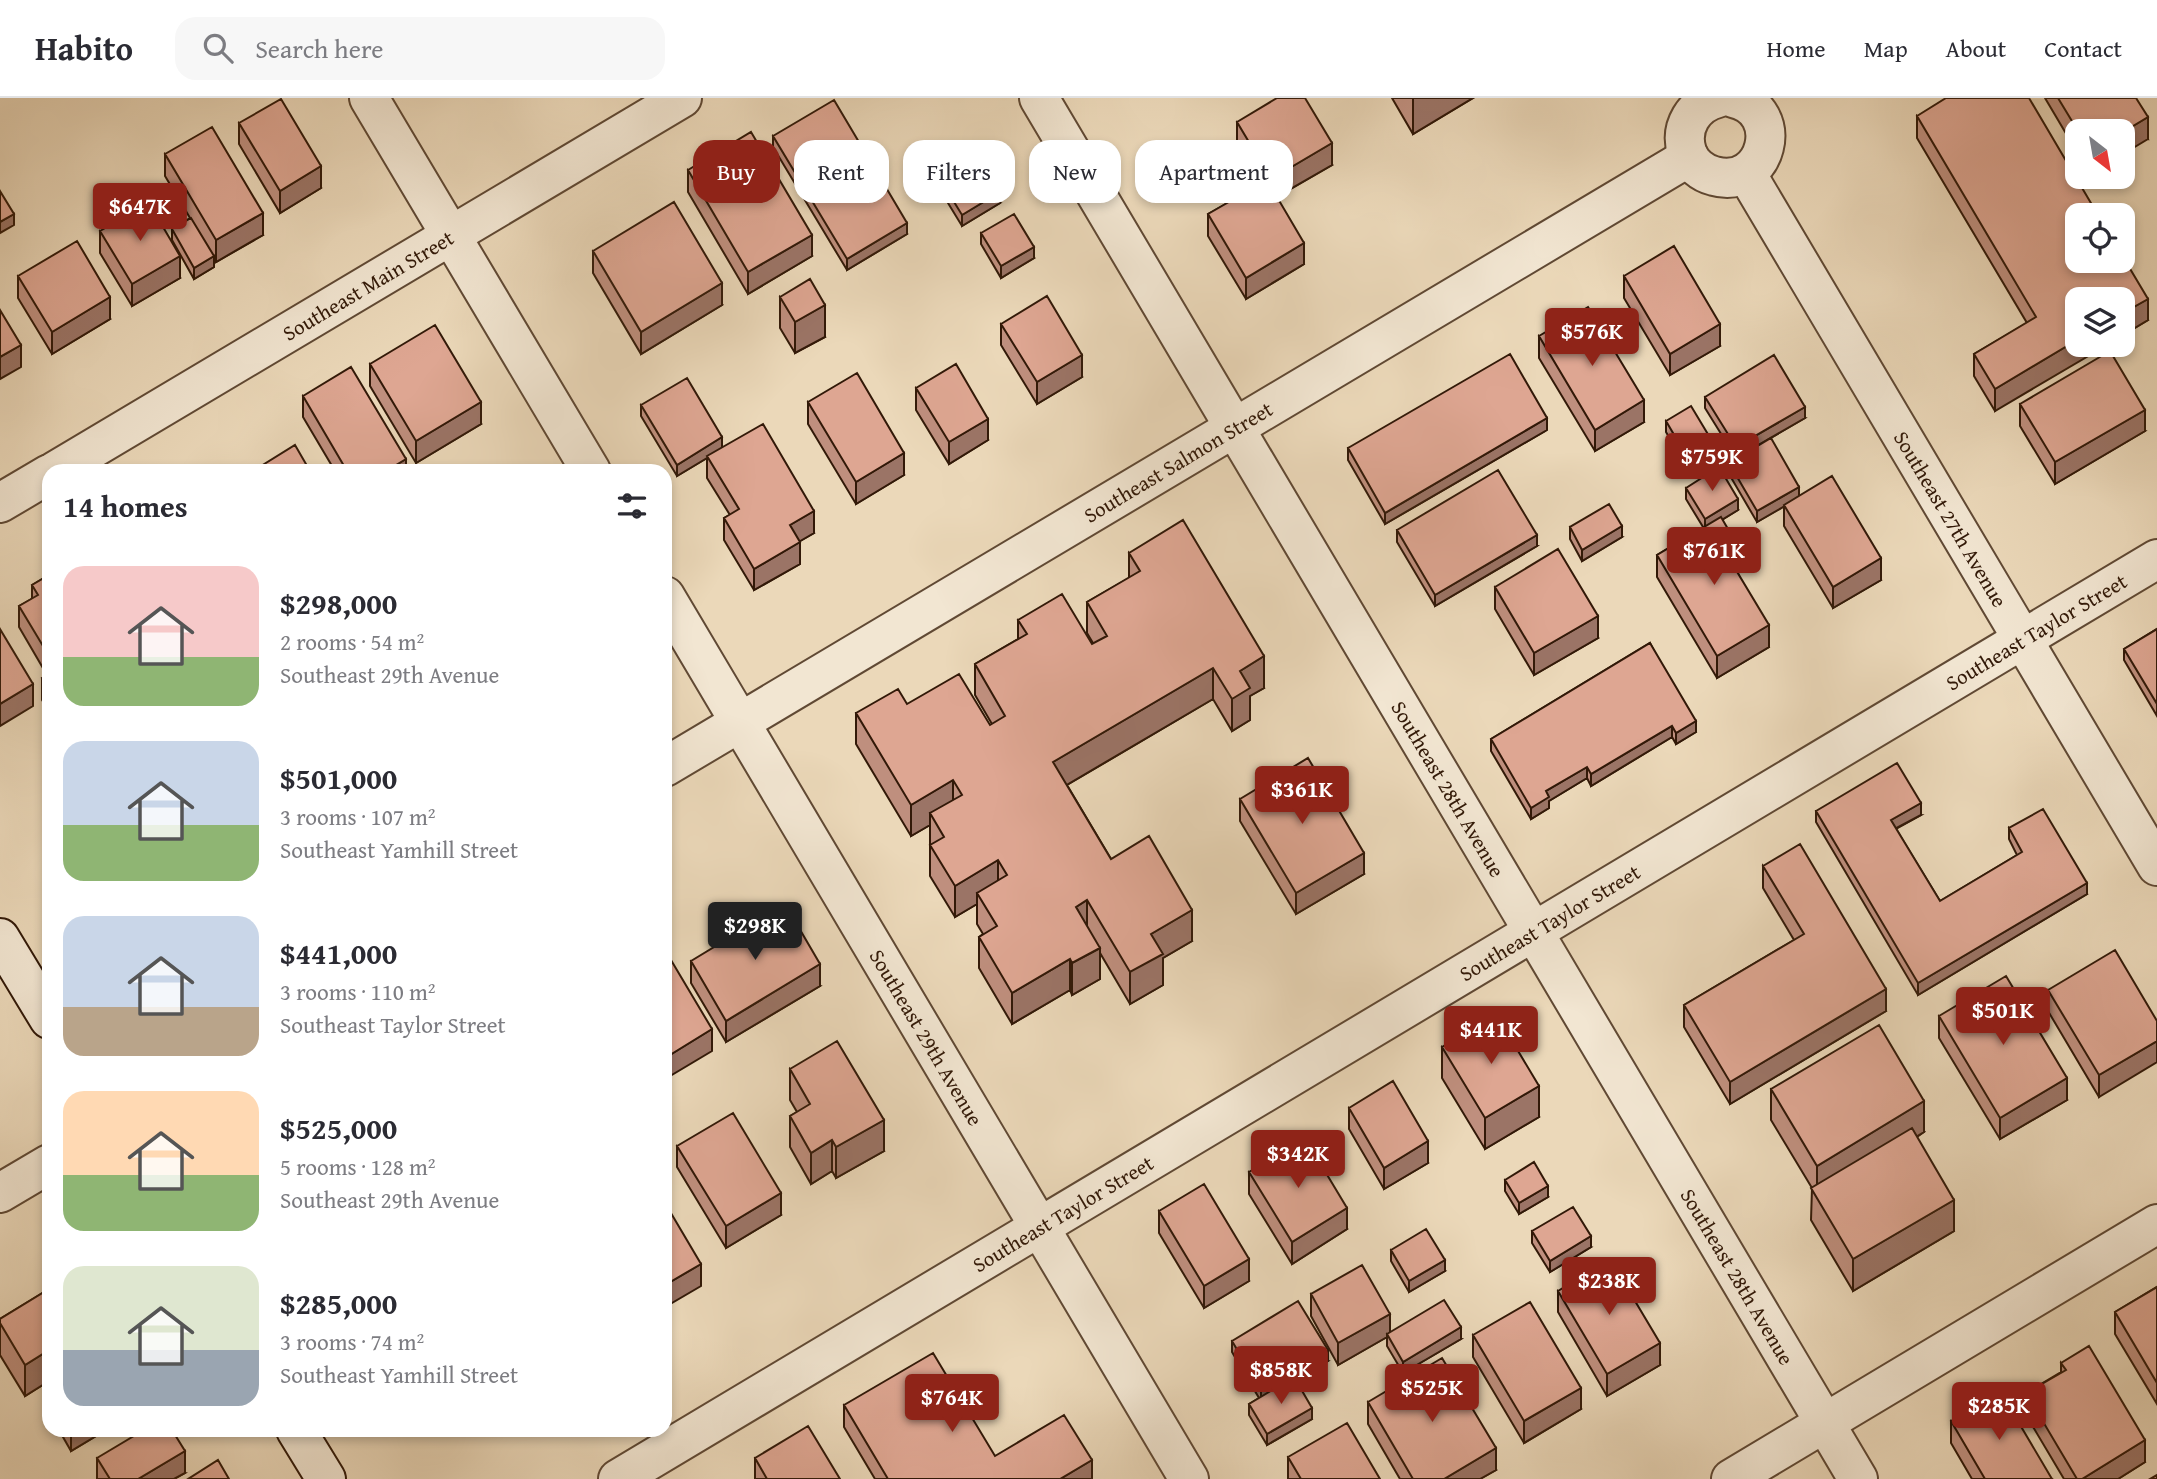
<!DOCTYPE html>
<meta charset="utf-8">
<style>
body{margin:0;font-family:"Gentium Book Plus",serif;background:#f7f7f7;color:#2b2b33;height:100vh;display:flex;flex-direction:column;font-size:26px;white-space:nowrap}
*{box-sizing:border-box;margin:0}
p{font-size:23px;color:#7c7c81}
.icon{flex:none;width:38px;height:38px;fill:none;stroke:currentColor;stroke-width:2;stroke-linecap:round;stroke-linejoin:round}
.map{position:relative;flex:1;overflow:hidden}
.sheet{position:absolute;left:42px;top:366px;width:630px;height:973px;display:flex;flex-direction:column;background:#fff;border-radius:21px;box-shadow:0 4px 10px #0003}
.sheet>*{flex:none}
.guide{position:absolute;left:693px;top:42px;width:665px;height:63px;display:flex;gap:14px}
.needle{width:46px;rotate:149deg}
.fabs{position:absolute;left:2065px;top:21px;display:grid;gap:14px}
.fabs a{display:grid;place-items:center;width:70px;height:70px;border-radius:14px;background:#fff;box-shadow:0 4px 10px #0003;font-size:35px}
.price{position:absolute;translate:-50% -60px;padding:0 16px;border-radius:7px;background:#8f2418;color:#fff;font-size:23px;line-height:46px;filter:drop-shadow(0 2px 4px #0008)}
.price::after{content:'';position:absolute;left:50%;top:42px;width:21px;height:16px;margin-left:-10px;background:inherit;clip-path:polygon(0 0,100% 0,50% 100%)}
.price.on{background:#222;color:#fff}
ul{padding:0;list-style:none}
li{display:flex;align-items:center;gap:21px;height:175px;padding:0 21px}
li span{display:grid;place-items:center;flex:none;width:196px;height:140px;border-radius:21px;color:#555}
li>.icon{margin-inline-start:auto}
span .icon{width:84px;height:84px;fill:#fffc;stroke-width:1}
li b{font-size:30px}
h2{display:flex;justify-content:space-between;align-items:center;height:84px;padding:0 21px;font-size:30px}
.tag{padding:0 24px;border-radius:21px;background:#fff;box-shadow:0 4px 10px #0003;font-size:24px;line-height:63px}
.tag.on{background:#8f2418;color:#fff}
header{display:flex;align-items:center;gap:42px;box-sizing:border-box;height:98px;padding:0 35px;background:#fff;border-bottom:2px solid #e1e1e2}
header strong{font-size:33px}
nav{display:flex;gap:38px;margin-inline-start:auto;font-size:24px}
.search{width:490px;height:63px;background:#f7f7f7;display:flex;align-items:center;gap:18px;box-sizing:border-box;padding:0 24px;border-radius:21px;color:#7c7c81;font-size:26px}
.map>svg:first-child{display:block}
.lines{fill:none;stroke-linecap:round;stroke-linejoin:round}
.street-casing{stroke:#604934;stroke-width:42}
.secondary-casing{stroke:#321908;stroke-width:42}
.street{stroke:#f2e6d2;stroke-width:38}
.secondary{stroke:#f2e6d2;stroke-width:38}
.wall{fill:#bf8f7e;stroke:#321908;stroke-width:2}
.shaded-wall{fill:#9b7466;stroke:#321908;stroke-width:2}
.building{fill:#dea692;stroke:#321908;stroke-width:2}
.labels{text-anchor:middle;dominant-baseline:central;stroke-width:6;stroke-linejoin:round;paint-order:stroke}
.street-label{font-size:21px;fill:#321908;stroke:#f2e6d2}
</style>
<header>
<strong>Habito</strong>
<div class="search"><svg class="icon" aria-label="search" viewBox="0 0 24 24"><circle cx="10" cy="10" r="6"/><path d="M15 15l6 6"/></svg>Search here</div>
<nav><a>Home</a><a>Map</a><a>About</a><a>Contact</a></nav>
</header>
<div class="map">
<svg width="2157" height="1381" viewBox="0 0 2157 1381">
<rect width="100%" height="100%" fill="#ebd8b9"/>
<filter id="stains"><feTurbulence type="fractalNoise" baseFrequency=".00286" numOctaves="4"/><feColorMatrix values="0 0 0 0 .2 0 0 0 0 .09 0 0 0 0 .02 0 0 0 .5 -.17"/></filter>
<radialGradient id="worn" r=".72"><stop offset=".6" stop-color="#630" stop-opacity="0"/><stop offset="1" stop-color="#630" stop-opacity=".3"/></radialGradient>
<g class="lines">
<defs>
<g id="street">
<path d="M369,0L591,373"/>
<path id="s1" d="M1039,0L1858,1381"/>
<path d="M1718,0C1694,6 1679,29 1687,54C1691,66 1702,75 1714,78C1767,93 1788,12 1733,0"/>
<path id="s2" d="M1746,75L2157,768"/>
<path id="s3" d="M55,373L682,0"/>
<path d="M0,405L49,376"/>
<path id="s4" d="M665,498L1189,1381"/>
<path id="s5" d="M665,669L1689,59"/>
<path d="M0,1095L49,1066"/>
<path id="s6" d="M618,1381L2157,461"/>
<path d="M1731,1381L2157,1126"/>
</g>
<path id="secondary" d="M0,840L49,921
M296,1332L326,1381"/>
</defs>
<use href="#street" class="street-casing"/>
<use href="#secondary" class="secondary-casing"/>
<use href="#street" class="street"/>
<use href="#secondary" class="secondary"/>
</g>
<path class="wall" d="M1392,0H1473L1413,36Z
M2045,0H2136L2148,41L2123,33H2077V54Z
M1917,18L2148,222L2123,237V201L1995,313L1974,278V256L2027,225L1917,40Z
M1237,24L1332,67L1277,99L1304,166L1246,201L1208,138V116L1261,86L1237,45Z
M239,25L321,90L280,115L239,46Z
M773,38L907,136L847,172L773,49Z
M165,56L263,137L216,164L214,160V169L194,181L172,142V131L190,120L165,78Z
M688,72L812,158L748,196L688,94Z
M948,94L1000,105L962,128L948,105Z
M100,133L180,180L132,208L100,155Z
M981,135L1034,160L1001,180L981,146Z
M593,153L722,207L641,256L593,175Z
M18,178L110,221L52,256L18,200Z
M1624,178L1720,248L1670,277L1624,200Z
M780,199L825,239L795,255L780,230Z
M1001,226L1082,279L1037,306L1001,247Z
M1539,238L1644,324L1595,353L1539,260Z
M370,266L481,326L416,365L370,288Z
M916,290L988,342L949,366L916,312Z
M303,298L406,373H335L303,319Z
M1705,299L1805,320L1736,360L1705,310Z
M808,304L904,377L856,406L808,326Z
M2020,306L2145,333L2055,386L2020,328Z
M641,307L722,350L814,435L800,443V466L754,492L724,442V420L730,417L707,380V360L677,378L641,318Z
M1666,323L1715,360L1690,375L1666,334Z
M1547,332L1385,426L1348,362V350Z
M1729,365L1799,398L1881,482L1833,510L1784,428V408L1757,424L1729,376Z
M1686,390L1738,412L1722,422L1739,471L1737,473L1769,549L1717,580L1657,479V457L1703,429L1686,401Z
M1570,429L1622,439L1582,463L1570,441Z
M1397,432L1537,448L1435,508L1397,444Z
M1129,455L1264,590L1250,598V622L1232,633L1213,601L1067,687L1111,761L1192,843L1163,860V887L1130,906L1100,855V881L1072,897L1070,892L1012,926L979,870V839L983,836L977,826V806L955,819L930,778V727L911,738L856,646V615L990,627L992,626L975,597V566L1018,541V522L1092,546L1093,545L1087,535V504L1129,480Z
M49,477V613L42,602V580L47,577L19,529V508L32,501V487Z
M1495,489L1598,540L1534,577L1495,511Z
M2157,531V618L2124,562V551Z
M1650,545L1696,634L1676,646L1672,639L1591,688L1587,680L1549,703V710L1531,721L1491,653V641Z
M1240,701L1364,776L1296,816L1240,723Z
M1816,713L1921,717L1896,731L1940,803L2017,757L2009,741V730L2087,796L1918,897L1816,724Z
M1763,768L1886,913L1730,1006L1684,929V907L1794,842L1763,790Z
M691,863L820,888L726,944L691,885Z
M2048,892L2157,923L2099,999L2048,913Z
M1939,918L2067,1002L2000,1041L1939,940Z
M1442,949L1539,1019L1485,1051L1442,980Z
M790,971L884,1053L836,1080L832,1073L811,1086L790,1049V1018L797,1014L790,1002Z
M1771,991L1924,1034L1917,1039L1954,1133L1853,1193L1811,1122L1812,1090L1771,1022Z
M1349,1010L1428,1065L1384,1091L1349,1031Z
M677,1048L781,1117L726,1150L677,1069Z
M1249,1074L1347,1131L1292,1166L1249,1096Z
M1505,1082L1548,1099L1519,1116L1505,1093Z
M1159,1113L1249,1183L1204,1210L1159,1135Z
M1532,1133L1591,1149L1550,1174L1532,1145Z
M1391,1152L1445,1173L1409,1194L1391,1163Z
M2157,1189V1306L2115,1236V1214Z
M49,1191V1283L25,1298L0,1257V1221Z
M1558,1193L1660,1267L1607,1298L1558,1214Z
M1311,1196L1390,1235L1461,1241L1403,1275L1387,1248V1239L1338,1267L1311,1218Z
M1473,1237L1581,1311L1524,1345L1473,1259Z
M1232,1243L1328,1263L1295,1282L1312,1321L1267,1347L1249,1317V1306L1259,1300L1232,1254Z
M2061,1265L2145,1364L2118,1381H2064L2026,1317V1295L2061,1274Z
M49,1288V1315L46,1311V1289Z
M1368,1304L1496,1372L1480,1381H1400L1368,1326Z
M844,1307L995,1358L1092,1381H875L844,1329Z
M1951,1323L2052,1381H1972L1951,1345Z
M59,1332H106L71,1353Z
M1288,1359L1380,1381H1288Z
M97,1360L185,1375L174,1381H97Z
M755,1360L840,1381H755Z"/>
<path class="shaded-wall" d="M1413,0H1473L1413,36Z
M2148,19V41L2123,56V34Z
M1332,45V67L1271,102V81Z
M321,68V90L280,115V93Z
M1000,94V105L962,128V117Z
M263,115V137L216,164V142Z
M14,116V127L0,135V124Z
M907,125V136L847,172V161Z
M812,137V158L748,196V174Z
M1304,145V166L1246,201V180Z
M1034,149V160L1001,180V168Z
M180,158V180L132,208V186Z
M214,158V169L194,181V170Z
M722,185V207L641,256V234Z
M110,199V221L52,256V234Z
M2148,201V222L2123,237V215Z
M825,207V239L795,255V224Z
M1720,226V248L1670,277V256Z
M2077,242V247H2107L1995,313V291Z
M21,247V269L0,281V259Z
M1082,257V279L1037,306V284Z
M1644,302V324L1595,353V332Z
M481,304V326L416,365V343Z
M1805,309V320L1736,360V349Z
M2145,312V333L2055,386V364Z
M1547,320V332L1385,426V415Z
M988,321V342L949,366V344Z
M722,339V351L677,378V367Z
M1715,348V360L1690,375V364Z
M904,355V377L856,406V384Z
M406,361V373H386Z
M1799,389V400L1757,424V413Z
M1738,401V412L1705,432V421Z
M814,413V435L790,449V427Z
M1622,428V439L1582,463V452Z
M1537,437V448L1435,508V497Z
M800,444V466L754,492V471Z
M1739,450V471L1727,479V457Z
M1881,460V482L1833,510V489Z
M1598,518V540L1534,577V555Z
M1769,527V549L1717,580V558Z
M1264,558V590L1250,598V622L1232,633V601L1240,573Z
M1213,570V601L1053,695V664Z
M33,586V608L0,628V606Z
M1696,623V634L1676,646V635Z
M1672,628V639L1591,688V676Z
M1587,669V680L1549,703V710L1531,721V710L1546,693Z
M953,682V713L930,715V727L911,738V707Z
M1921,705V717L1891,733V722Z
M1364,755V776L1296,816V795Z
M998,762V793L977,795V806L955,819V788Z
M2087,785V796L1918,897V885Z
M1087,802V833L1076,809Z
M1192,812V843L1163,860V887L1130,906V874L1151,836Z
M1100,850V881L1072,897V865Z
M1070,861V892L1012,926V895Z
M820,866V888L726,944V923Z
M1886,891V913L1730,1006V984Z
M712,931V953L665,981V960Z
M2157,943V964L2099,999V977Z
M2067,980V1002L2000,1041V1020Z
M1539,988V1019L1485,1051V1020Z
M1924,1003V1034L1817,1099V1068Z
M884,1022V1053L836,1080V1049Z
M832,1042V1073L811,1086V1055Z
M1428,1043V1065L1384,1091V1070Z
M1548,1088V1099L1519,1116V1105Z
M781,1095V1117L726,1150V1128Z
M1954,1102V1133L1853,1193V1161Z
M1347,1110V1131L1292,1166V1144Z
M1591,1138V1149L1550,1174V1163Z
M1249,1161V1183L1204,1210V1188Z
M1445,1162V1173L1409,1194V1183Z
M701,1166V1188L665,1209V1187Z
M1390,1216V1237L1387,1236V1239L1338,1267V1245Z
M1461,1229V1241L1403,1275V1264Z
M1660,1245V1267L1607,1298V1276Z
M49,1252V1283L25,1298V1267Z
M1328,1252V1263L1261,1303V1292Z
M1581,1290V1311L1524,1345V1323Z
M1312,1310V1321L1267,1347V1336Z
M71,1332H106L71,1353Z
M2145,1342V1364L2118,1381H2082Z
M1496,1350V1372L1480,1381H1444Z
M185,1353V1375L174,1381H138Z
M1092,1362V1381H1060Z"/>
<path class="building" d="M1277,0H1305L1332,45L1271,81L1237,24Z
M1946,0H2029L2098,117H2077V163H2123V159L2148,201L2123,215V201H2077V242L1995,291L1974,256L2036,219L1917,18Z
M2058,0H2136L2148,19L2123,34L2078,33Z
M281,1L321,68L280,93L239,25Z
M834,2L907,125L847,161L773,38Z
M212,29L263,115L216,142L165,56Z
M751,34L812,137L748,174L688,72Z
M987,71L1000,94L962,117L948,94Z
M1267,82L1304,145L1246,180L1208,116Z
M0,93L14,116L0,124Z
M674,104L722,185L641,234L593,153Z
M149,105L180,158L132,186L100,133Z
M1014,116L1034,149L1001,168L981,135Z
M191,120L214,158L194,170L172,131Z
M77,143L110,199L52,234L18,178Z
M1674,148L1720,226L1670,256L1624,178Z
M810,181L825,207L795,224L780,199Z
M1047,198L1082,257L1037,284L1001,226Z
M1588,209L1644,302L1595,332L1539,238Z
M0,212L21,247L0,259Z
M435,227L481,304L416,343L370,266Z
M2110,253L2145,312L2055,364L2020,306Z
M1510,256L1547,320L1385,415L1348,350Z
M1774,257L1805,309L1736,349L1705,299Z
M956,266L988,321L949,344L916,290Z
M351,269L406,361L386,373H347L303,298Z
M857,275L904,355L856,384L808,304Z
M687,280L722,339L677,367L641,307Z
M1691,308L1715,348L1690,364L1666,323Z
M763,326L814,413L790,427L800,444L754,471L724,420L739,411L707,358Z
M1771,340L1799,389L1757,413L1729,365Z
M295,347L310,373H253Z
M1719,369L1738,401L1705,421L1686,390Z
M1498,372L1537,437L1435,497L1397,432Z
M1832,378L1881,460L1833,489L1784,407Z
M1609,406L1622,428L1582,452L1570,429Z
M1721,419L1739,450L1727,457L1769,527L1717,558L1657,457Z
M1183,422L1264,558L1240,573L1250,590L1232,601L1213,570L1053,664L1111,761L1149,738L1192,812L1151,836L1163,856L1130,874L1087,802L1076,809L1100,850L1072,865L1070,861L1012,895L979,839L997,828L977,795L1007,777L998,762L955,788L930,747L944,739L930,715L962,697L953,682L911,707L856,615L898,591L907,606L959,576L990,627L1005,618L975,566L1027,536L1018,522L1062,496L1092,546L1107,538L1087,504L1140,473L1129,455Z
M1558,451L1598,518L1534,555L1495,489Z
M49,477V558L19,508L38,497L32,487Z
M0,531L33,586L0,606Z
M2157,531V606L2124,551Z
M1650,545L1696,623L1676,635L1672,628L1591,676L1587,669L1546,693L1549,699L1531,710L1491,641Z
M49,576V591L42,580Z
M1308,660L1364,755L1296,795L1240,701Z
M1897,665L1921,705L1891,722L1940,803L2022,754L2009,730L2043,711L2087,785L1918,885L1816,713Z
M1800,746L1886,891L1730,984L1684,907L1804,836L1763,768Z
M785,806L820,866L726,923L691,863Z
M665,852L712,931L665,960Z
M2115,852L2157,923V943L2099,977L2048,892Z
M2006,878L2067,980L2000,1020L1939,918Z
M1496,916L1539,988L1485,1020L1442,949Z
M1879,927L1924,1003L1817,1068L1771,991Z
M837,943L884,1022L836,1049L832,1042L811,1055L790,1018L810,1006L790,971Z
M1393,983L1428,1043L1384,1070L1349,1010Z
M733,1015L781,1095L726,1128L677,1048Z
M1912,1030L1954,1102L1853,1161L1811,1090Z
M1305,1040L1347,1110L1292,1144L1249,1074Z
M1534,1064L1548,1088L1519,1105L1505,1082Z
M1204,1086L1249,1161L1204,1188L1159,1113Z
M665,1105L701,1166L665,1187Z
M1573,1109L1591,1138L1550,1163L1532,1133Z
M1426,1131L1445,1162L1409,1183L1391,1152Z
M1610,1161L1660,1245L1607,1276L1558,1193Z
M1362,1167L1390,1216L1338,1245L1311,1196Z
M2157,1189V1285L2115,1214Z
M49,1191V1252L25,1267L0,1225V1221Z
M1444,1202L1461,1229L1403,1264L1387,1236Z
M1298,1203L1328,1252L1261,1292L1232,1243Z
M1530,1204L1581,1290L1524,1323L1473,1237Z
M2089,1248L2145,1342L2082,1381H2077L2026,1295L2066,1272L2061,1265Z
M933,1255L995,1358L1064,1317L1092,1362L1060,1381H888L844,1307Z
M1442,1260L1496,1350L1444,1381H1413L1368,1304Z
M1294,1279L1312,1310L1267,1336L1249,1306Z
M2000,1293L2052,1381H1985L1951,1323Z
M1347,1325L1380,1381H1301L1288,1359Z
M808,1328L840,1381H767L755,1360Z
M144,1332H172L185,1353L138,1381H110L97,1360Z
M218,1362L229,1381H188Z
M2157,1377V1381H2150Z"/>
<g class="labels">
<g class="street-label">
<text stroke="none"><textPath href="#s3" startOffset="364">Southeast Main Street</textPath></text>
<text stroke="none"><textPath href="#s5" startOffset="597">Southeast Salmon Street</textPath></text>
<text stroke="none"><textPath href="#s2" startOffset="402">Southeast 27th Avenue</textPath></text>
<text stroke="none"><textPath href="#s6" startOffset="1652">Southeast Taylor Street</textPath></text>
<text stroke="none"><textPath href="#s1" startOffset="803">Southeast 28th Avenue</textPath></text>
<text stroke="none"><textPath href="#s6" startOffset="1085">Southeast Taylor Street</textPath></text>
<text stroke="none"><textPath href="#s4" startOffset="513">Southeast 29th Avenue</textPath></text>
<text stroke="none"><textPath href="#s6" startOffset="518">Southeast Taylor Street</textPath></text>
<text stroke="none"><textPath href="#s1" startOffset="1370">Southeast 28th Avenue</textPath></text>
</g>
</g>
<rect width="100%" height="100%" filter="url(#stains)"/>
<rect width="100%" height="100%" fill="url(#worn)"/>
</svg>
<div class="fabs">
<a><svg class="needle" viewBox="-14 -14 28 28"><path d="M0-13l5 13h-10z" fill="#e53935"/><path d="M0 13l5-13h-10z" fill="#7c7c81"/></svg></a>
<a><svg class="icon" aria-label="locate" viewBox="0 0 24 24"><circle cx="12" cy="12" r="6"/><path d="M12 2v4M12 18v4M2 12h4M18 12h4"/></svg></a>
<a><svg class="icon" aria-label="layers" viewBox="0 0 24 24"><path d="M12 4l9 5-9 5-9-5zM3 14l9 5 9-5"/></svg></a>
</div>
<b class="price" style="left:140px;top:145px">$647K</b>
<b class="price" style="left:1592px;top:270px">$576K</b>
<b class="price" style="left:1712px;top:395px">$759K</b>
<b class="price" style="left:1714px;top:489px">$761K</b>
<b class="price" style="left:1302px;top:728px">$361K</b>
<b class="price on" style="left:755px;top:864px">$298K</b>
<b class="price" style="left:2003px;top:949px">$501K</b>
<b class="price" style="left:1491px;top:968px">$441K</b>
<b class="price" style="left:1298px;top:1092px">$342K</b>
<b class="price" style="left:1609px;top:1219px">$238K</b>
<b class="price" style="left:1281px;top:1308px">$858K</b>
<b class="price" style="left:1432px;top:1326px">$525K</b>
<b class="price" style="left:952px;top:1336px">$764K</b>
<b class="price" style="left:1999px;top:1344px">$285K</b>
<div class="guide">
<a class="tag on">Buy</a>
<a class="tag">Rent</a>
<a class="tag">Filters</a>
<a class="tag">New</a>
<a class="tag">Apartment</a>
</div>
<section class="sheet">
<h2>14 homes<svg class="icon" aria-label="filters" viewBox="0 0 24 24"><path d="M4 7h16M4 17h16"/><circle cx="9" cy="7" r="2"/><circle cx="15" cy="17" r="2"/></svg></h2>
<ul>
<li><span style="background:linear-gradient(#f6c9c9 65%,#8fb573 0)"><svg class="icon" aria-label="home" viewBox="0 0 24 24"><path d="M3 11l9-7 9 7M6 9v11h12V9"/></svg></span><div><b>$298,000</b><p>2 rooms · 54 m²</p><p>Southeast 29th Avenue</p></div></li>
<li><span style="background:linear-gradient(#c9d6e8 60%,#8fb573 0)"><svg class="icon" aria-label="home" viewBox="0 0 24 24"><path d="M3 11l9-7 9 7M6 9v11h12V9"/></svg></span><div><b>$501,000</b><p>3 rooms · 107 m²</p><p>Southeast Yamhill Street</p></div></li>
<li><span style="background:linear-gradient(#c9d6e8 65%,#b9a48a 0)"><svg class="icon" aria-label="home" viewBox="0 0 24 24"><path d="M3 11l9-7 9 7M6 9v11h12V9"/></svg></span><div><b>$441,000</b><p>3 rooms · 110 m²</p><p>Southeast Taylor Street</p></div></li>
<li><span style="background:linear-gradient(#ffd9b3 60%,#8fb573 0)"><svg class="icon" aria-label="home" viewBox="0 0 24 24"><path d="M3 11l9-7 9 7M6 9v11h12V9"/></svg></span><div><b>$525,000</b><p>5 rooms · 128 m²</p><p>Southeast 29th Avenue</p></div></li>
<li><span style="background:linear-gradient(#dfe7d0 60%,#9aa5b1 0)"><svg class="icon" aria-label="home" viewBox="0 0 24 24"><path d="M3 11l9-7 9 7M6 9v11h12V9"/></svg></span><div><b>$285,000</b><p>3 rooms · 74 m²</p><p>Southeast Yamhill Street</p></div></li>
</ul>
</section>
</div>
